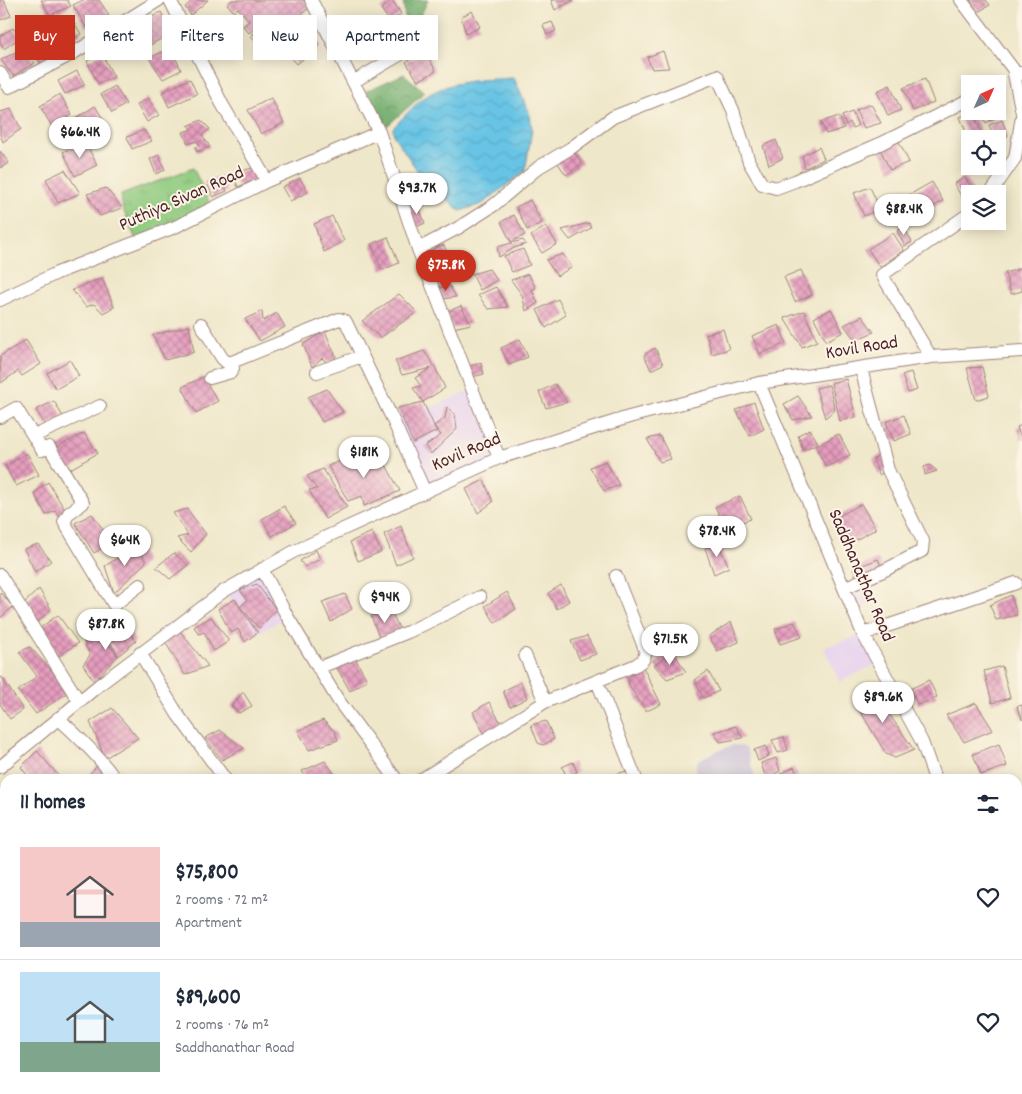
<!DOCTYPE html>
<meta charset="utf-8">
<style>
body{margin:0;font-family:Dekko,sans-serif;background:#f6f6f7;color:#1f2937;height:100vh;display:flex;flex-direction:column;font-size:19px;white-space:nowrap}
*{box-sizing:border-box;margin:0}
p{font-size:16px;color:#747a83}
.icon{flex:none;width:28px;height:28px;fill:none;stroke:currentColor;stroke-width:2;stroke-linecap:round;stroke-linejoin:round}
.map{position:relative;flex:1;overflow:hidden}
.drawer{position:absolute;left:0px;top:774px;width:1022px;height:321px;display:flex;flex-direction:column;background:#fff;border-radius:15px 15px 0 0;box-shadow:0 2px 12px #0003}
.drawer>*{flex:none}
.hud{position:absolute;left:15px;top:15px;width:500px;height:45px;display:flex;gap:10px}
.needle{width:32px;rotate:45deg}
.tools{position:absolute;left:961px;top:75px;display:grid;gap:10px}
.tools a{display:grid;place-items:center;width:45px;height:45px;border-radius:0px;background:#fff;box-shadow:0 2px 12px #0003;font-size:25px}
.price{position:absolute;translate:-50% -42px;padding:0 11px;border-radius:18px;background:#fff;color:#222;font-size:16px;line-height:32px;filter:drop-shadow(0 1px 2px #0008)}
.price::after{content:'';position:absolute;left:50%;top:30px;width:15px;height:11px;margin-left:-8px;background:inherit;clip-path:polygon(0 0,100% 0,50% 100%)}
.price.active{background:#c8321e;color:#fff}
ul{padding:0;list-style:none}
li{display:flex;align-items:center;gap:15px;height:125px;padding:0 20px}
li+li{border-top:1px solid #e0e1e3}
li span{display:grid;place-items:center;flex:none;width:140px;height:100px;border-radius:0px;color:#555}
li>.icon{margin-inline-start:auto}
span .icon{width:60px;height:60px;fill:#fffc;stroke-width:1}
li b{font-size:21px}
h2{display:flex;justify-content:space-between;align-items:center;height:60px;padding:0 20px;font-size:21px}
.tag{padding:0 18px;border-radius:0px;background:#fff;box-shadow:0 2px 12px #0003;font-size:18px;line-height:45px}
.tag.active{background:#c8321e;color:#fff}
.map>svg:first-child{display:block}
.built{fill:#e7d2ef}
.industrial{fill:#c8bfd8}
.grass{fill:url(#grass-tufts);stroke:#6c7455}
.forest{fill:url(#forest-crowns);stroke:#5e664c}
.water{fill:url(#water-waves);stroke:#587288}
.building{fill:url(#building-cross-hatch)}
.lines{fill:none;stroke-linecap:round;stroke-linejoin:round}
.minor-casing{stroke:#9c837a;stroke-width:14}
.minor{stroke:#fff;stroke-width:12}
.labels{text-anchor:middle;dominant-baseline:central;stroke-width:4;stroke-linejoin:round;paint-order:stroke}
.street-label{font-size:19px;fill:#4a1f2b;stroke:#fcf5e5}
</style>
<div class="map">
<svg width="1022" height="1094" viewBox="0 0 1022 1094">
<defs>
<pattern id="grass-tufts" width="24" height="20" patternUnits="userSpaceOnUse" patternTransform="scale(1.25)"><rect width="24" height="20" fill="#8fca7f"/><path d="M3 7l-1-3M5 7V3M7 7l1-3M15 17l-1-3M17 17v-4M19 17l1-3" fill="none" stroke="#7dad6e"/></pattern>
<pattern id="forest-crowns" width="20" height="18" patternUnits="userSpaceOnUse" patternTransform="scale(1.25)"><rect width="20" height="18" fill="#73ae6e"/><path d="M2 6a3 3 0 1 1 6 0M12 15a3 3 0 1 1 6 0" fill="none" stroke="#608d5b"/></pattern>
<pattern id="water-waves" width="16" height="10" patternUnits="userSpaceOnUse" patternTransform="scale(1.25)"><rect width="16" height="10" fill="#67c4e5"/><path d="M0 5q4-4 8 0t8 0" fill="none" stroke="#5ba8c5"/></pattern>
<pattern id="building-cross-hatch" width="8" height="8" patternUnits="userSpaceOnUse" patternTransform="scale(1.25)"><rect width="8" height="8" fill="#e59dbe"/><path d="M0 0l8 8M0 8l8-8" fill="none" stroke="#bc7f9b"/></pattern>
</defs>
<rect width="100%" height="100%" fill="#fcf5e5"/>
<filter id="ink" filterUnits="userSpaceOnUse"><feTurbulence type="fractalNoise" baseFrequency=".02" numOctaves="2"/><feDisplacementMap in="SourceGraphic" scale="10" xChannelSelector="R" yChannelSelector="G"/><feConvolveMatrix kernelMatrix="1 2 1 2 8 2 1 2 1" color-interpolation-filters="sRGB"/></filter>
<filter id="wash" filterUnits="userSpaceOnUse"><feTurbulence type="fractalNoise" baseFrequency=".0096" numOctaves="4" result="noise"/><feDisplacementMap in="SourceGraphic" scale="20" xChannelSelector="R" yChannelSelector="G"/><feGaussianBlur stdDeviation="1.12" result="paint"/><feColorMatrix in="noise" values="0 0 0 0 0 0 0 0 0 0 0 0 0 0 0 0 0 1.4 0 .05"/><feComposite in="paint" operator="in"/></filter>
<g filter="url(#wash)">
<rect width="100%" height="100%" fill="#efe7c9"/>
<path class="built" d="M472,390L499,458L425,492L395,415L402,412L432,407Z
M262,569L287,616L271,626L258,632L253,630L224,591Z
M865,579L874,601L865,607L852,608L844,588Z
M863,634L878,663L840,682L824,648Z"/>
<path class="industrial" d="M734,745L741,746L747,749L755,779H700L696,769L697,762L700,759L719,750Z"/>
<path class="grass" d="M193,168L212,208L137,242L123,209L121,195Z
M1022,842V888L1018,885V845Z"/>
<path class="forest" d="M403,0H428L419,19L405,18Z
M404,74L425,92L387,126L366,91Z"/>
<path class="water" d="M514,78L530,115L532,129L525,171L482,204L460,211L419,173L394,136L393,128C403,118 413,106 424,98C451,79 483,80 514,78Z"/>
<g id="blocks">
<path class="building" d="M0,0H4L11,16L0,20Z
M41,0H67L71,6L50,15Z
M83,0H99L109,15L86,27L73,5Z
M193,0H208L191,15L185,7Z
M232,0H303L309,8L297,18L320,45L297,64L278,43L266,53L251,36L256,32L254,29L249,33L243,26L249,21L238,8L234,12L227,4Z
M392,0L401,14L390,22L381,9Z
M551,0H574L555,10Z
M970,0H986L990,5L978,12Z
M472,11L480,27L466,34L461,17Z
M161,12L173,32L147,47L135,26Z
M71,18L81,34L62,46L54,29Z
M552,22L556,31L547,35L543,25Z
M13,28L21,37L4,49L0,42V36Z
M409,28L415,38L402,45L396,36Z
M228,29L239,41L220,57L210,45Z
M48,39L58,53L42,65L32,49Z
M171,48L181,70L163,79L149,58Z
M21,49L35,63L13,76L1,60Z
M425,51L436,71L418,81L406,62Z
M663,51L669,68L652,69L647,57Z
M102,54L114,77L98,84L87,61Z
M77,71L85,85L65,94L58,81Z
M190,79L197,94L169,107L162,92Z
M925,79L934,102L913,111L903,88Z
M890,85L901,110L888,116L877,91Z
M115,86L126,104L112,113L101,94Z
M60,94L72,115L52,127L40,106Z
M148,98L159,115L147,122L137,105Z
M271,98L284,123L261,134L248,110Z
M998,101L1004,113L986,123L980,111H998Z
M871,104L881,123L864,128L856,110Z
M95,106L107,125L88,137L76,118Z
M11,109L21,129L3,142L0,135V112Z
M852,112L858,125L853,128L850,122L846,125L842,116Z
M973,112L981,132L968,137L960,117Z
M839,116L844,128L826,134L821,122Z
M201,120L210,129L202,135L210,147L197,152L195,147L200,146L197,141L188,144L183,132L192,129L188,126Z
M1002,120L1008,136L998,140V139H994L989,125Z
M144,130L152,141L132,149L127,137Z
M776,140L783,158L769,165L763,146Z
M898,140L909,162L890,170L880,149Z
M85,141L97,165L75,176L63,152Z
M819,147L824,159L805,168L802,156Z
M571,148L582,163L566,175L555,159Z
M0,151L9,163L0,168Z
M159,155L165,170L156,174L150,159Z
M252,168L259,178L238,187L235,180L239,177L235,173Z
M65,170L80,193L58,203L46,179Z
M221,177L227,191L213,197L207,183Z
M965,177L974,193L970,194L963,199L954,184Z
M300,178L308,192L290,201L282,187Z
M932,182L943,201L920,214L909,195Z
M870,187L880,209L864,216L854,193Z
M106,188L122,208L100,216L87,194Z
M530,200L542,223L527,230L516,207Z
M417,203L425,223L416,227L408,207Z
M514,215L525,235L511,242L501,222Z
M332,216L344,241L324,252L314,224Z
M589,223L591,228L570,240L562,230Z
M546,226L557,244L542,253L531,236Z
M904,227L912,242L905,246L897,231Z
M893,233L904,250L880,267L868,249Z
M388,237L399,263L382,270L371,244Z
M523,240L526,244L514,248L499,257L497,247Z
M444,245L451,263L434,269L427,251Z
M523,249L530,265L512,272L504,256Z
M563,254L572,267L557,276L546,260Z
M1022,268V291L1011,294L1005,273Z
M489,269L497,280L480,290L472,274Z
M801,270L812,295L795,302L784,277Z
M528,274L536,288L532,290L538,303L526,311L522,295L511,280Z
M102,278L114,307L103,313L94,304L86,307L72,290Z
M449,285L456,297L442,299L438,288Z
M496,287L508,307L488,309L478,295Z
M399,294L417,312L380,338L362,321Z
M558,299L566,315L546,328L537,310Z
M461,306L471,324L453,328L446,312Z
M831,309L843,332L826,341L814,318Z
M262,311L263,321L277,313L285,327L260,341L245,319Z
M804,311L817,341L802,347L784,318Z
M862,316L874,332L855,340L844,325Z
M779,325L786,343L760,354L752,336Z
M189,326L194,352L165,360L153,335Z
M723,329L729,349L712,354L706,334Z
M325,331L336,357L327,363L322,358L312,367L303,344Z
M520,339L528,357L509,365L501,348Z
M26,340L41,364L22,376L18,371L1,383L0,356Z
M655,348L663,364L651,370L644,355Z
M424,351L435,367L445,388L423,402L413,388L421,386L415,378L431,368L402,375L395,361Z
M70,360L79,376L56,389L47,373Z
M481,363L484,374L472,377L469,366Z
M982,367L989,396L976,400L967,368Z
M911,372L917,390L908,393L902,375Z
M203,377L218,401L196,413L182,387Z
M846,379L856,417L840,421L831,383Z
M555,384L567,402L546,408L539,392Z
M829,385L835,410L825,418L816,388Z
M327,389L343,412L322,422L308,397Z
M798,396L812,416L793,420L784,404Z
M54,401L63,417L46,426L36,410Z
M423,402L434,426L445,418L447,407L455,414L457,429L431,454L425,446L441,435L434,426L437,431L413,443L398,408Z
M754,402L764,429L750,436L736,410Z
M904,415L911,434L894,441L886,422Z
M1022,425V441L1017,427Z
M810,429L818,443L803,450L798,435Z
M84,433L98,453L67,471L57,447Z
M839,434L850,455L826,467L815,446Z
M660,436L671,459L660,462L647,439Z
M27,453L39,475L16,486L5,466Z
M883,453L888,470L879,475L873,459Z
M357,454L362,462L380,454L400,491L364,506L362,496L348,501L328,466Z
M606,461L619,485L604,491L590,467Z
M930,465L937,471L925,475L924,467Z
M323,469L347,507L325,519L309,490L317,489L307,476Z
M484,480L493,502L478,513L466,489Z
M48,482L65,510L59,516L55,511L46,515L34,493Z
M740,496L751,519L726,527L715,507Z
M861,504L876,529L846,545L832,520Z
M284,506L296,523L272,536L262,519Z
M187,509L206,534L191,552L177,538L188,535L173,513Z
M92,514L112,542L94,553L75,523Z
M401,526L413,557L396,565L384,534Z
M372,532L381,552L358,561L350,542Z
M718,543L729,567L714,574L705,548Z
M38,544L51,561L35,572L24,549Z
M138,545L146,562L114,593L105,566Z
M316,550L320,559L305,567L300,561Z
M174,553L188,565L170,579L156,567Z
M878,559L883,571L859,582L853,569Z
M257,584L276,610L259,628L240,607L256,631L258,632L245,642L238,629L231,633L218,609L235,599L240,607L247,600L240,590Z
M561,585L569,601L557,609L548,593Z
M39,589L51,609L35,625L22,605Z
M0,592L13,607L0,618Z
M507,592L516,609L495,623L485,606Z
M345,594L352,609L331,622L322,602Z
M1011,595L1017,615L996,620L990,605Z
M391,611L400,630L379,637L371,616Z
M58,615L78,643L59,656L40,628Z
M211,617L229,641L214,651L204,632L199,634L194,627Z
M731,622L739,642L717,651L709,636Z
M794,622L802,637L780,644L775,629Z
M125,627L136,641L118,656L94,681L83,665L90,655L84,642L99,631L118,656L108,638Z
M179,630L208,666L185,675L164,640Z
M587,636L596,654L580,660L571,641Z
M30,647L70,691L36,714L18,691L37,676L19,652Z
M673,651L686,672L667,679L654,665Z
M355,658L367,680L350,691L337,668Z
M1002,666L1010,698L992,703L984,671Z
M643,667L661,704L649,710H645L629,685L628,678Z
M708,671L719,691L703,698L695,680Z
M2,677L23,710L10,719L0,704V678Z
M929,680L937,697L918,705L910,689Z
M521,682L527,698L510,707L503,691Z
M869,685L914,750L895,758L886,754L859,709L856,696Z
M243,692L252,706L239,713L231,706Z
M489,702L502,725L484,733L473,712Z
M976,703L993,730L964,742L946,715Z
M1022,705V720L1017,706Z
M112,708L138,738L105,758L90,722Z
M323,720L335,732L338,740L309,750L298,731Z
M546,721L554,739L543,745L538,743L531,725Z
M736,726L743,738L720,742L714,732Z
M220,730L244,748L222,760L205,738Z
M784,737L788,750L778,753L772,740Z
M999,744L1007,766L981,775L973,754Z
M766,746L769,756L758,761L754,750Z
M37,751L58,775L53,779H30L21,767Z
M776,758L780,771L766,779L761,763Z
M325,761L335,774L337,779H307L302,771Z
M573,762L577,772L567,777L562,767Z
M98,765L105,772L97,779H85Z
M794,767L798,777L782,779L780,774Z
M627,771L631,779H618L616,774Z
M5,785V799L0,795V788Z
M1022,936V963L1018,952V938Z
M31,1090H58L60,1094H33Z"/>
</g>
</g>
<g filter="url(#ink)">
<use href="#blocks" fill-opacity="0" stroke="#9c837a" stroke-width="1"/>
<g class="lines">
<defs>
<path id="minor" d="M170,0L222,104L267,181
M311,0L379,132L418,249L499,458
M961,0L1013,69L1015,79
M0,73L9,87L72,54L159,0
M1020,73L1015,79L1022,113
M353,82L420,43
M990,194L1015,158L1022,116
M418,249L458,228L494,205L539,167L571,148L613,117L717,76L733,110L749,162L762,184L776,188L795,181L882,143L970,99
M0,300L57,273L175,227L267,181L379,132
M201,324L222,358L226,362H232L339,319L343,320L346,322L392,418L425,492
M925,358L931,357L882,275L970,213
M317,372L362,356
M210,378L231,372L233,368L232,362
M767,382L759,383L863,634L922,742L935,779
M0,417L16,408L42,450L49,447L83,503L69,513L64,522L114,605L140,585
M34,436L100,406
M262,569L287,616L338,700L396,779
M0,575L79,701
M844,588L883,571L922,551L923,541L888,470L861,369
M863,634L1016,583
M140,653L178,715L225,779
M525,655L545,702
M318,668L408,632L480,597
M597,681L636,779
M58,718C79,737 99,756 115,779
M0,767L99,685L224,591L293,552L499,458L629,417L759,383L931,357L1022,351
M422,779L545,702L636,665L643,660L646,652L616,576
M1018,845L1022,842
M0,913L5,910
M1018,923L1022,921
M1018,1015L1022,1027
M0,1070L5,1079
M11,1090L13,1094
M232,1090L234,1094
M717,1090V1094"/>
</defs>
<use href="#minor" class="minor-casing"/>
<use href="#minor" class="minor"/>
</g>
</g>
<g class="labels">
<g class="street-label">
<text transform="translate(182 200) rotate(-24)">Puthiya Sivan Road</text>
<text transform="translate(862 349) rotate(-9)">Kovil Road</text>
<text transform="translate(467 453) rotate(-23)">Kovil Road</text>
<text transform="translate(860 576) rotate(67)">Saddhanathar Road</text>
</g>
</g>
</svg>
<div class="tools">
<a><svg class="needle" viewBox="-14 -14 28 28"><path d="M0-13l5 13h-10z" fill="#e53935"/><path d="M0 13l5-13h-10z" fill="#747a83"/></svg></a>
<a><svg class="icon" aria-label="locate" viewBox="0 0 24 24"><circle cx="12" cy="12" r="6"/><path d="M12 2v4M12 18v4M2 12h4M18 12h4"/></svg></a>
<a><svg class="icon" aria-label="layers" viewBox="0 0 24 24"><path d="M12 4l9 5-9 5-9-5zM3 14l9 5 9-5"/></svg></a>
</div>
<b class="price" style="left:80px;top:159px">$66.4K</b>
<b class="price" style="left:417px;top:215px">$93.7K</b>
<b class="price" style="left:904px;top:236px">$88.4K</b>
<b class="price active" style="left:446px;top:292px">$75.8K</b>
<b class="price" style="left:364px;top:479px">$181K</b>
<b class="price" style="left:717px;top:558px">$78.4K</b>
<b class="price" style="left:125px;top:567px">$64K</b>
<b class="price" style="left:385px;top:624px">$94K</b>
<b class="price" style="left:106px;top:651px">$87.8K</b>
<b class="price" style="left:670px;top:666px">$71.5K</b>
<b class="price" style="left:883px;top:724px">$89.6K</b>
<div class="hud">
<a class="tag active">Buy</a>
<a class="tag">Rent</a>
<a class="tag">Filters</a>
<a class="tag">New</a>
<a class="tag">Apartment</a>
</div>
<section class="drawer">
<h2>11 homes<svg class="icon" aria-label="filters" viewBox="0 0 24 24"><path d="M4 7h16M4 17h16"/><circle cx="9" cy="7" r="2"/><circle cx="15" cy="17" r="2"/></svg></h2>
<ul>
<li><span style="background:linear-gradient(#f6c9c9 75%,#9aa5b1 0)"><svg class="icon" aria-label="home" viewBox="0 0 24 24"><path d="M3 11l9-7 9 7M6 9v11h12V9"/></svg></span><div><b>$75,800</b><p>2 rooms · 72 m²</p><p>Apartment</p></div><svg class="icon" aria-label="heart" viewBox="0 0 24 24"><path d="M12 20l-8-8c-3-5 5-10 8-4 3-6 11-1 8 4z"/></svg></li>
<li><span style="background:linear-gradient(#bfe0f5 70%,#7fa58c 0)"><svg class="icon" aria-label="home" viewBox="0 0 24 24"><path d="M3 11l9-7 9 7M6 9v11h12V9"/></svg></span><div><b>$89,600</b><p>2 rooms · 76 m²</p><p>Saddhanathar Road</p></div><svg class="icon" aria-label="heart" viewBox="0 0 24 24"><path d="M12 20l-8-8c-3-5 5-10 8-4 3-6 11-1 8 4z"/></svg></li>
</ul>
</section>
</div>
